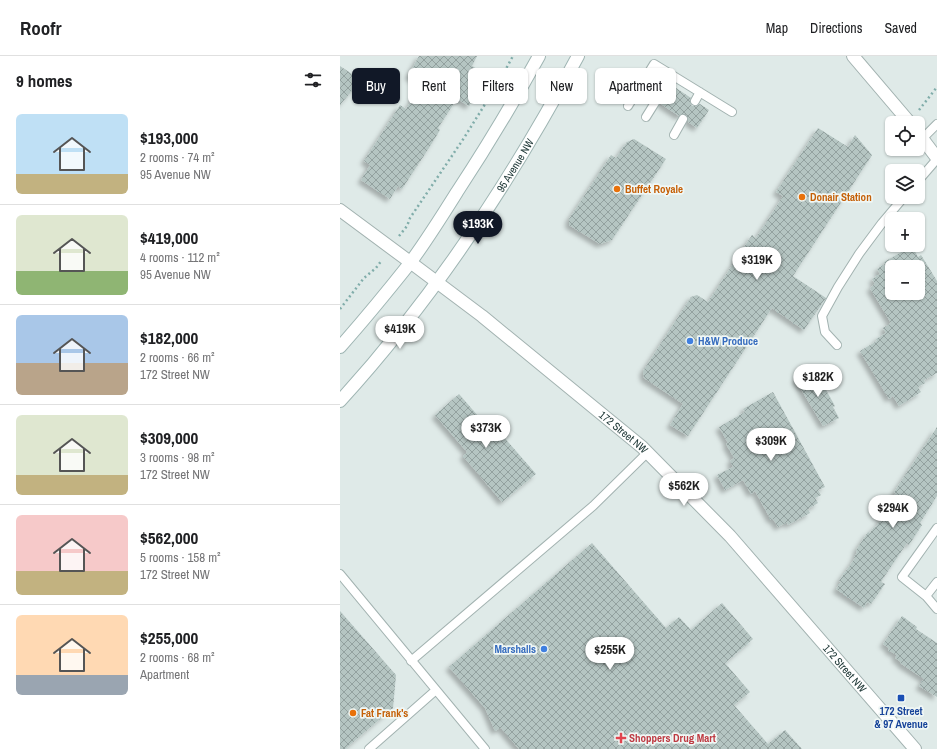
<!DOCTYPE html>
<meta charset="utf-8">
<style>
body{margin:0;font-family:"Archivo Narrow",sans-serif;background:#f6f6f6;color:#202124;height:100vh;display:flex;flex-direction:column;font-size:15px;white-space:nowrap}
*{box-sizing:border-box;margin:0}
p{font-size:13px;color:#757577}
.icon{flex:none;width:22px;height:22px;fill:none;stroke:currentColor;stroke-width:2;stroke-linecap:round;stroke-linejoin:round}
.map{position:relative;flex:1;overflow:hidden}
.side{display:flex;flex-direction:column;background:#fff;width:340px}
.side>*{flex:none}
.guide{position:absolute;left:12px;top:12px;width:380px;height:36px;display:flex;gap:8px}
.fabs{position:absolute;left:545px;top:60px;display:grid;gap:8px}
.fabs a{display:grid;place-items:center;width:40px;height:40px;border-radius:6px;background:#fff;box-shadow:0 1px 3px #0004;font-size:20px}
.price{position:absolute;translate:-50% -34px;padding:0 9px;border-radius:14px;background:#fff;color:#222;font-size:13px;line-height:26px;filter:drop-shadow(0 1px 2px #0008)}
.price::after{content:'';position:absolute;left:50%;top:24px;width:12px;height:9px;margin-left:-6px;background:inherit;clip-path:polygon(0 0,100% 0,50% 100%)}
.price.active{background:#111827;color:#fff}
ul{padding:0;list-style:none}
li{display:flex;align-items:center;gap:12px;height:100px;padding:0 16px}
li+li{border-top:1px solid #e0e0e0}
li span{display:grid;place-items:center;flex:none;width:112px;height:80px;border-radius:6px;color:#555}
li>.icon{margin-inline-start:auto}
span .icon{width:48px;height:48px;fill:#fffc;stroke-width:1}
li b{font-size:17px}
h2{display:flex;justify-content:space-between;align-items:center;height:48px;padding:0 16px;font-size:17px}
.chip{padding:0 14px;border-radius:6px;background:#fff;box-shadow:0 1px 3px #0004;font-size:14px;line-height:36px}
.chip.active{background:#111827;color:#fff}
header{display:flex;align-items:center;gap:24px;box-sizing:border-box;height:56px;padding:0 20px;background:#fff;border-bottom:1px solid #e0e0e0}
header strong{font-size:19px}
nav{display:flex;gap:22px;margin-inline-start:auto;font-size:14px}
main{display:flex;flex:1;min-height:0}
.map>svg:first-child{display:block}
.building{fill:url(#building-cross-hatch);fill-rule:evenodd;filter:url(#shadow)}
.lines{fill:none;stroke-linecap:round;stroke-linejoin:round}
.service-casing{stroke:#a2b2b0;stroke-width:10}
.minor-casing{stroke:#a2b2b0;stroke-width:14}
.tertiary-casing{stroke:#a2b2b0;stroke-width:14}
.secondary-casing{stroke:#9fb5b3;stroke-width:14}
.path{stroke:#81adaa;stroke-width:2.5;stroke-dasharray:2 3;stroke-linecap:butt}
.service{stroke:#fff;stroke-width:8}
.minor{stroke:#fff;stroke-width:12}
.tertiary{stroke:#fff;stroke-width:12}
.secondary{stroke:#fff;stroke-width:12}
.food-dot{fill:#e8710a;stroke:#f0f7f5;stroke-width:1.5}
.shop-dot{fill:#3f7fe0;stroke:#f0f7f5;stroke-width:1.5}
.transit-dot{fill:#1a4fb4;stroke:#f0f7f5;stroke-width:1.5}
.health-dot{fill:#e0444e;stroke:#f0f7f5;stroke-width:1.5}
.labels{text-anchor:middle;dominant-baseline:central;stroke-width:3.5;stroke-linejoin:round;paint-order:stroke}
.street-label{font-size:11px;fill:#213a39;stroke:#f0f7f5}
.food-label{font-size:11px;font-weight:bold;fill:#c56008;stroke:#f0f7f5;text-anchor:start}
.shop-label{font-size:11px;font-weight:bold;fill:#366cbe;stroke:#f0f7f5;text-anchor:start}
.transit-label{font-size:11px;font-weight:bold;fill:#164399;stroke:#f0f7f5}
.health-label{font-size:11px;font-weight:bold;fill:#be3a42;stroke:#f0f7f5;text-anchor:start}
</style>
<header>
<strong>Roofr</strong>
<nav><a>Map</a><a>Directions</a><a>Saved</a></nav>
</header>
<main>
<section class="side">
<h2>9 homes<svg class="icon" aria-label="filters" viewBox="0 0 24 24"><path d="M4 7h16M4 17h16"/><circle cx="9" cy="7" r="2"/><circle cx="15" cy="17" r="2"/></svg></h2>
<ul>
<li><span style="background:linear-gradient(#bfe0f5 75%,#c2b280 0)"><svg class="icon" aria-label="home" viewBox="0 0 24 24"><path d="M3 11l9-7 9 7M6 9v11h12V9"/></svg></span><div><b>$193,000</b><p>2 rooms · 74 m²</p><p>95 Avenue NW</p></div></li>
<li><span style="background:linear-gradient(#dfe7d0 70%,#8fb573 0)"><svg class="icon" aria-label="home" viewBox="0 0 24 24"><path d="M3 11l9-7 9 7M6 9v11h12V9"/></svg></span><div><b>$419,000</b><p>4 rooms · 112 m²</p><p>95 Avenue NW</p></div></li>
<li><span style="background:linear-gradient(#a9c7e8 60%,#b9a48a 0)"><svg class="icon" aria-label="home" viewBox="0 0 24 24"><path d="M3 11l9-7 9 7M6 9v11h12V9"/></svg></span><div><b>$182,000</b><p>2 rooms · 66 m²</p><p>172 Street NW</p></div></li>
<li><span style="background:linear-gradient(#dfe7d0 75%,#c2b280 0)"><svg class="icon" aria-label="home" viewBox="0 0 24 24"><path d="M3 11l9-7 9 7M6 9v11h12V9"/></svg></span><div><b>$309,000</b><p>3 rooms · 98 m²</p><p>172 Street NW</p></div></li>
<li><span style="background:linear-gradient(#f6c9c9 70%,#c2b280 0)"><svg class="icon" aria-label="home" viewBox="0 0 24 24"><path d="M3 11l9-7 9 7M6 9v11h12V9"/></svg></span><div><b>$562,000</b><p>5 rooms · 158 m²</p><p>172 Street NW</p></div></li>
<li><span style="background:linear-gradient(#ffd9b3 75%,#9aa5b1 0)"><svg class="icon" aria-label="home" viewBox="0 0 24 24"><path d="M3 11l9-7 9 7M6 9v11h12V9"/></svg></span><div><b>$255,000</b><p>2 rooms · 68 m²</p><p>Apartment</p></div></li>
</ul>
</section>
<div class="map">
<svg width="597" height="693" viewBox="0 0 597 693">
<defs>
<pattern id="building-cross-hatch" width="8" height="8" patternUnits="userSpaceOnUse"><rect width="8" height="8" fill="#b5c5c2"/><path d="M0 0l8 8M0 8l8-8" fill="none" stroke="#93a19f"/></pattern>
<filter id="shadow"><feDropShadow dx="-3.5" dy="3.5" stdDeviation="2" flood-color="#0004"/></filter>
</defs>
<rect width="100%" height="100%" fill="#dfeae8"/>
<path class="building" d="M79,0H137L132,10L147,19L129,50L117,43L98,72L100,74L89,92L62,133L58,130L50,143L21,124L30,109L24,105L60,49L66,53L82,28L68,20Z
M0,10L21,24L0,49Z
M315,18L351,42L350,45L352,50H355L360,48L369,54L357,72L348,66V63L346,58H343L339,60L321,48V45L319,41L316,40L312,42L303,36Z
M478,72L508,91L515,79L532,99L453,220L486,242L464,274L432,252L348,380L330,369L343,348L304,322L303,315L351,241L357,239L368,246L412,179L416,182L443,140L436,136Z
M294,83L326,103L272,184L260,188L229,169V163L271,99L276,102L287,86Z
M573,192L578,201L581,199L597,225V317L584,324L585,327L578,331L581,336L559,350L553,340L549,343L520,295L537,285L536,283L546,277L543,272L551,267L530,232L535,228L532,223L540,218L537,213L545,208L544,206L565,194L566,196ZM552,211H578V237H552Z
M471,314L479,328L482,327L495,350L493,351L499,362L483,370L455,323Z
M433,336L485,431L478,434L481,439L475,442L478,447L468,453L470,457L448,469L447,466L438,471L433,463L431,464L415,435L411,438L403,424L385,434L377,419L393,411L390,405L394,402L386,388L388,387L379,371L405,356L403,353Z
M119,338L151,375L155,371L196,418L162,446L123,400L127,396L95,359Z
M597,371V440L580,467L582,469L569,489L567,487L544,521L541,526L545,528L531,548L527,546L524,552L496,533L501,526L499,525L515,502H514L517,496L516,494L528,476L530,477L534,471L535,472L554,444L552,443L556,437L554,436Z
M252,487L326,572L339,561L351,574L382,547L413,583L385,607L410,636L394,649L428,688L445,674L462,693H179L161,672L155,675L145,652L109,611Z
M0,555L56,619L53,652L5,693H0Z
M562,560L577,571L576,573L597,587V641L579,630L584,623L560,607L561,606L555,602L557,599L548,594L549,592L543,588Z"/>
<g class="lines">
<defs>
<path id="service" d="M355,45L360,36
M288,50L314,8L392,56
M306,61L316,45
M334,79L343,63
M582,83L597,68
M578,125L597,103
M497,289L485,276L482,260L498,231L519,198L542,167L564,141
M597,472L562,521L586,540L597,526
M0,518L145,693
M586,540L597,553
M71,605L253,450L307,397
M29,693L96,634"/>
<path id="minor" d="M0,154L70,206"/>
<g id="tertiary">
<path d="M513,0L570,67"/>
<path d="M578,77L597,102"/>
<path id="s1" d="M70,206L142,260L302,391L390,480L575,693"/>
</g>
<g id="secondary">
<path d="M0,291C24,264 47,236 70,207C87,184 102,160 117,136C146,92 173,47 199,0"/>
<path id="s2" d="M0,345C95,241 172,123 238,0"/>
</g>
</defs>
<use href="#service" class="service-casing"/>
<use href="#minor" class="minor-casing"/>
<use href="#tertiary" class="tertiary-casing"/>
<use href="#secondary" class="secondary-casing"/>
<path class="path" d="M579,54L597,31
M59,180L67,170L70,162L124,82L157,29L173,0
M0,253L24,222L36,212L42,204"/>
<use href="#service" class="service"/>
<use href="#minor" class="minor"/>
<use href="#tertiary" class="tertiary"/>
<use href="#secondary" class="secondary"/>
</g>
<g class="food-dot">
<circle cx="277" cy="133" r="4"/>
<circle cx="462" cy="141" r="4"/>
<circle cx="13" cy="657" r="4"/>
</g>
<g class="shop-dot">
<circle cx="350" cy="285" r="4"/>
<circle cx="204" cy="593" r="4"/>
</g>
<rect class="transit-dot" x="557" y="638" width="8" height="8" rx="2"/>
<path class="health-dot" d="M279 676h4v4h4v4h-4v4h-4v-4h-4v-4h4z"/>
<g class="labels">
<g class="street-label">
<text stroke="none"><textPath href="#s2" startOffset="294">95 Avenue NW</textPath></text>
<text stroke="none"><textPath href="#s1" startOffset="273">172 Street NW</textPath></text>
<text stroke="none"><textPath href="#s1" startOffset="597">172 Street NW</textPath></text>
</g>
<g class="food-label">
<text x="285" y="133">Buffet Royale</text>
<text x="470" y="141">Donair Station</text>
<text x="21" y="657">Fat Frank's</text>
</g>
<g class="shop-label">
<text x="358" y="285">H&amp;W Produce</text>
<text x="196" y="593" text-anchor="end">Marshalls</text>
</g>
<g class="transit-label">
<text x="561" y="655">172 Street<tspan x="561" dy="13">&amp; 97 Avenue</tspan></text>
</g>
<g class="health-label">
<text x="289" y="682">Shoppers Drug Mart</text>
</g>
</g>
</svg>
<div class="fabs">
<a><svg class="icon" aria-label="locate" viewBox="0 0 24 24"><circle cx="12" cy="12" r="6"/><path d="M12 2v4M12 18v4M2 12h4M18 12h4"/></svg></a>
<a><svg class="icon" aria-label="layers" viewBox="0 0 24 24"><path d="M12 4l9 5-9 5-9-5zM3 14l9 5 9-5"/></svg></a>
<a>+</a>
<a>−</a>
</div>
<b class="price active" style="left:138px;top:189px">$193K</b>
<b class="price" style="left:417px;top:225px">$319K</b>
<b class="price" style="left:60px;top:294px">$419K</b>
<b class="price" style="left:478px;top:342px">$182K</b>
<b class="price" style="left:146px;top:393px">$373K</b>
<b class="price" style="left:431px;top:406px">$309K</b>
<b class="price" style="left:344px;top:451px">$562K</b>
<b class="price" style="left:553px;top:473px">$294K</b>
<b class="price" style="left:270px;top:615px">$255K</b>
<div class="guide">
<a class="chip active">Buy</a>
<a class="chip">Rent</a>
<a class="chip">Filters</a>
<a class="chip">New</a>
<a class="chip">Apartment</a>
</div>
</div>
</main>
